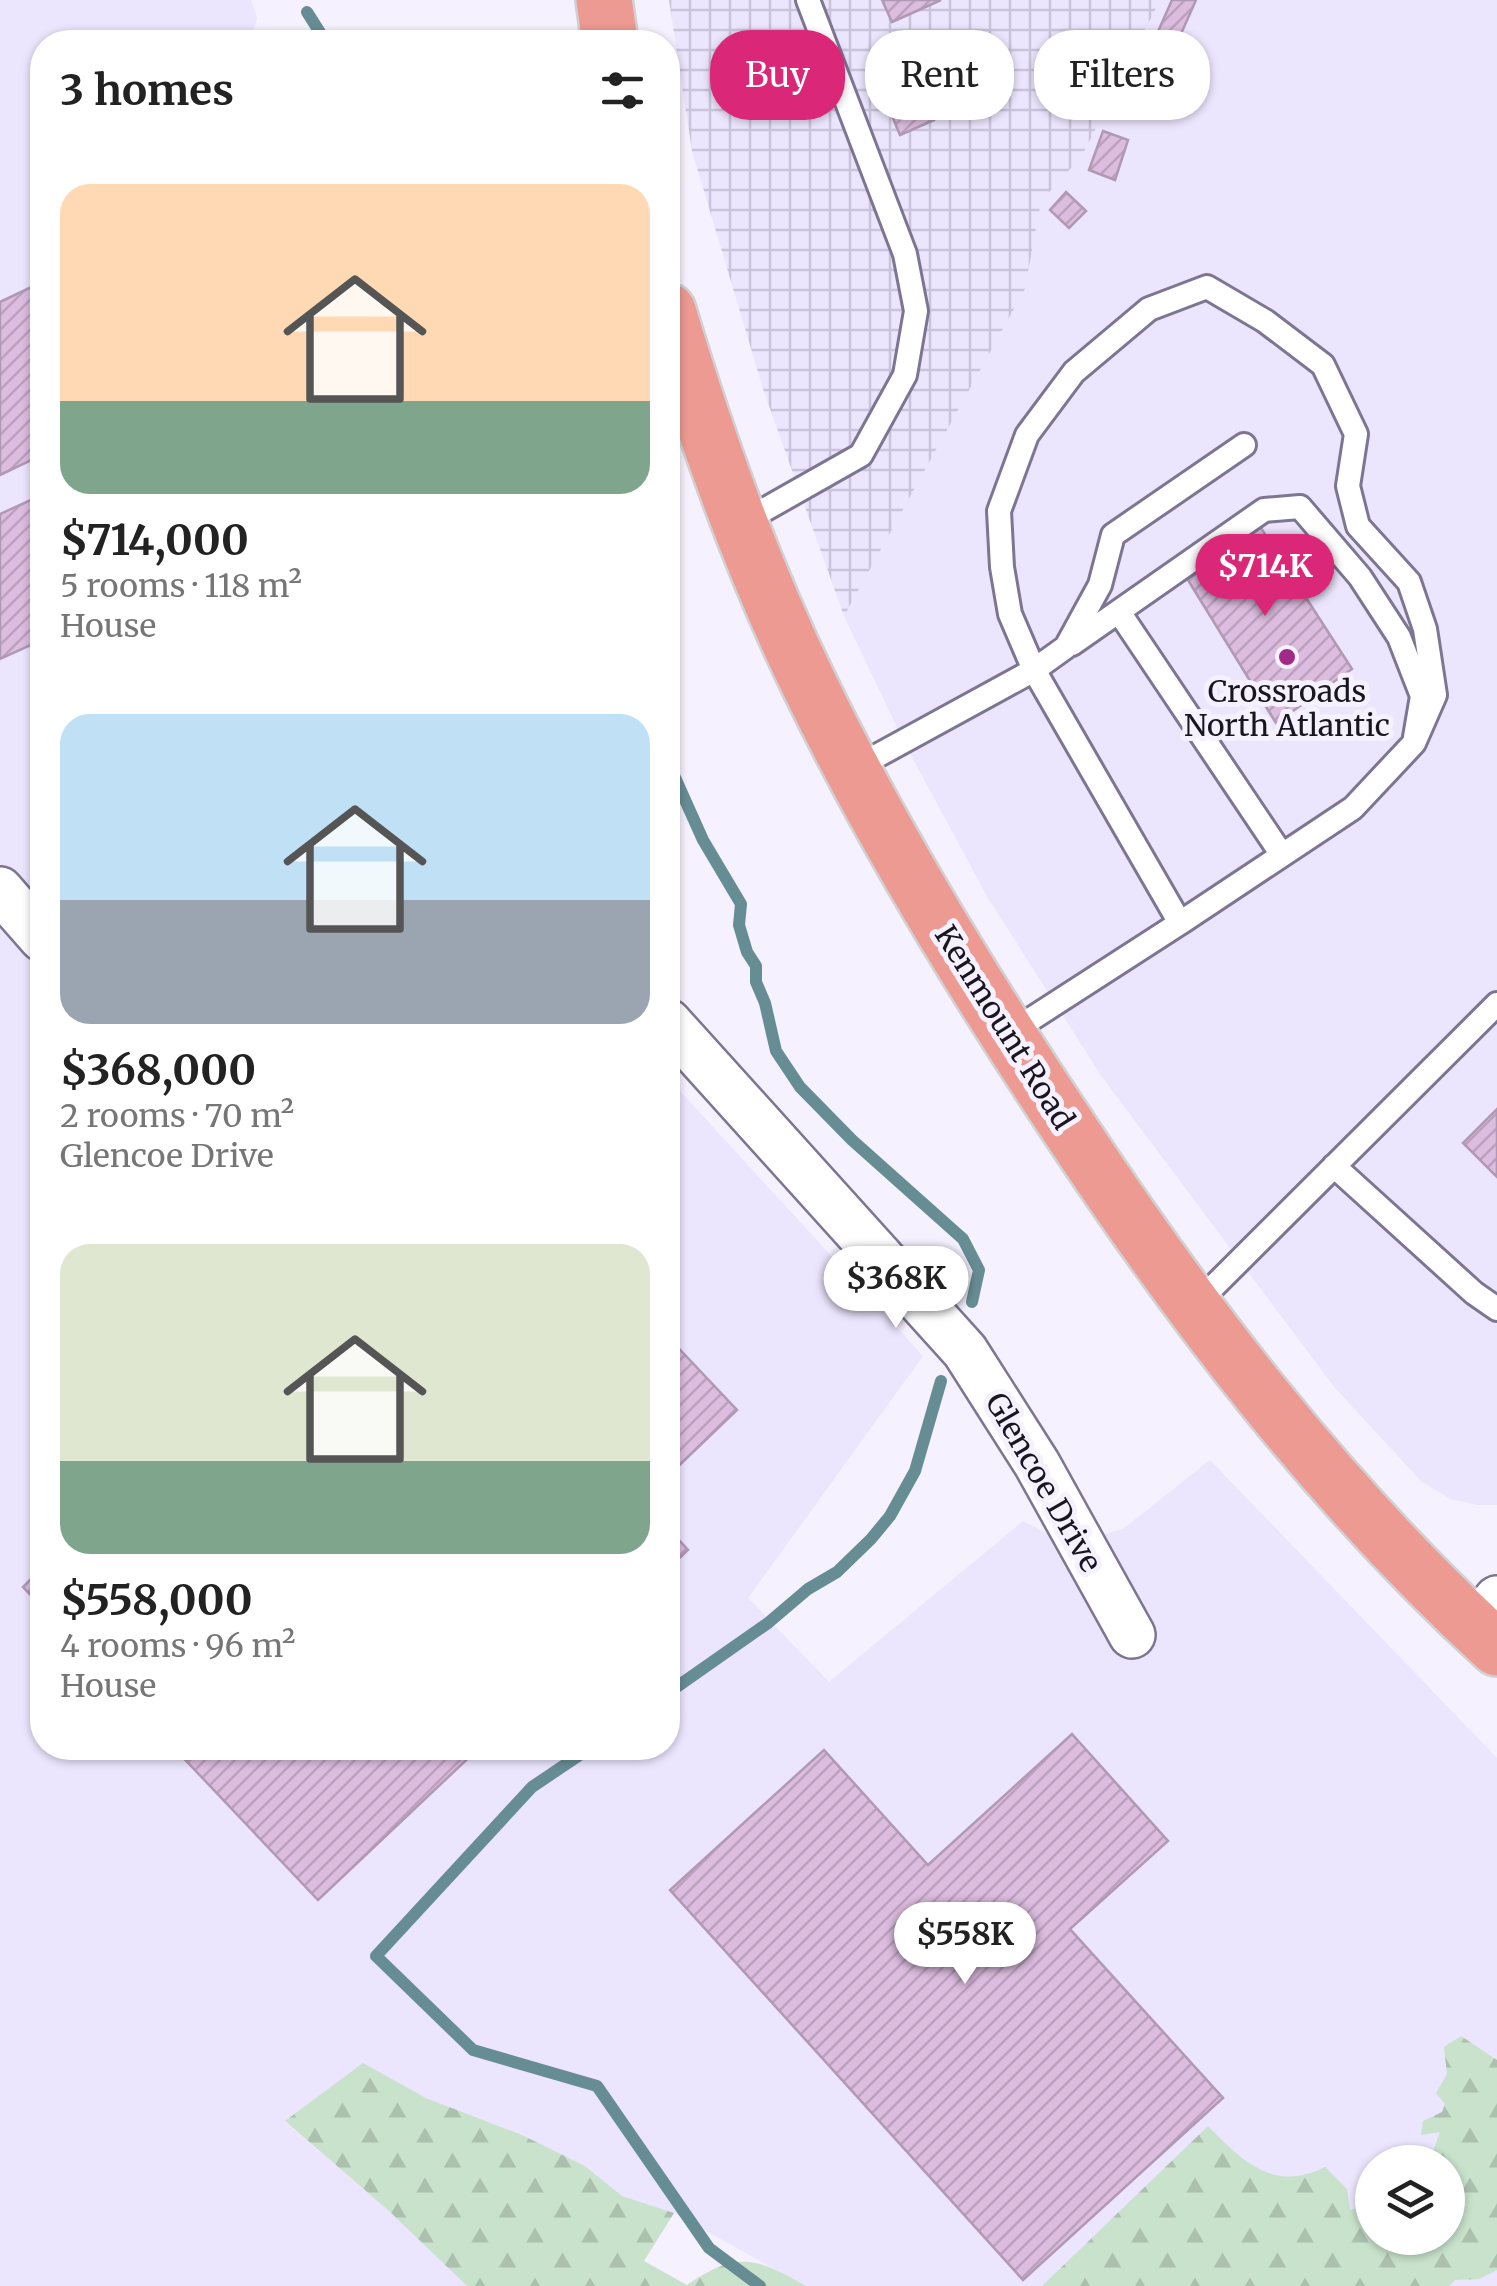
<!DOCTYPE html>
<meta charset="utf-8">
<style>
body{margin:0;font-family:Merriweather,serif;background:#f2f2f2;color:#222;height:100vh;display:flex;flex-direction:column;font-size:38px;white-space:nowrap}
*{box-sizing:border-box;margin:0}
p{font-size:32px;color:#767676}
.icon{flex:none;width:55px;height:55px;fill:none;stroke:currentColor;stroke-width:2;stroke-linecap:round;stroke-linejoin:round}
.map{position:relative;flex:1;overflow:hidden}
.sheet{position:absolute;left:30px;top:30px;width:650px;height:1730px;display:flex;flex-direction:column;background:#fff;border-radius:40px;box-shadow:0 2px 8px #0004}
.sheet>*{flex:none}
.guide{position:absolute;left:710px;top:30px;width:635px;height:90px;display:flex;gap:20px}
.buttons{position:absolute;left:1355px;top:2145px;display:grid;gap:20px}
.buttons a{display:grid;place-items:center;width:110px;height:110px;border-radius:50%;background:#fff;box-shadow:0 2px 8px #0004;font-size:50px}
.price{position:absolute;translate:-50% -85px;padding:0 22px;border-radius:35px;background:#fff;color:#222;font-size:32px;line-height:65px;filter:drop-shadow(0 2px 5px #0008)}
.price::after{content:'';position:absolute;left:50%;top:60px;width:30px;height:22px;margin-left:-15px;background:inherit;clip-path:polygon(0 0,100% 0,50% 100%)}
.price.selected{background:#db2777;color:#fff}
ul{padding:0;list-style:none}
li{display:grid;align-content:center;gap:20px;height:530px;padding:0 30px}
li span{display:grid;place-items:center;height:310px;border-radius:30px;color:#555}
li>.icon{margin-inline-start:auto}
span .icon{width:180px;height:180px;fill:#fffc;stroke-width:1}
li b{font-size:42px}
h2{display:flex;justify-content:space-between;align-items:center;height:120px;padding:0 30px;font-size:42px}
.pill{padding:0 35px;border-radius:40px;background:#fff;box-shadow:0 2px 8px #0004;font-size:35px;line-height:90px}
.pill.selected{background:#db2777;color:#fff}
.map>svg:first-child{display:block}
.built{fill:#ebe5fd;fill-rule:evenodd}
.industrial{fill:url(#industrial-grid)}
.forest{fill:url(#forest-firs)}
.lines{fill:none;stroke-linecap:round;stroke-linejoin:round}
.stream{stroke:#678d94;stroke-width:12}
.building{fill:url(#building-hatch);stroke:#b099b2;stroke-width:2.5}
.lane-casing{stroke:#7e7592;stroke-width:28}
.street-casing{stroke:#7e7592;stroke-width:50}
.primary-casing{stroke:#d1d0d3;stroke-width:60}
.lane{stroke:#fff;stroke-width:22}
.street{stroke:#fff;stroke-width:45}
.primary{stroke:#ec9a92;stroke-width:55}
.poi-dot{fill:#9f2b87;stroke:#f5f1fe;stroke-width:4}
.labels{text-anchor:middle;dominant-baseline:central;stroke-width:10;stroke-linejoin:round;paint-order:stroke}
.poi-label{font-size:30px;fill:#191521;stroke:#f5f1fe}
.street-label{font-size:30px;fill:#191521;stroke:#f5f1fe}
</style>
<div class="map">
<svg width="1497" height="2286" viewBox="0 0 1497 2286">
<defs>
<pattern id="industrial-grid" width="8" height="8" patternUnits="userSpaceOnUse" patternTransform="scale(2.5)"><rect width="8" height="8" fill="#ebe5fd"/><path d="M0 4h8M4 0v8" fill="none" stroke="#c9c4d9"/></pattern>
<pattern id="forest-firs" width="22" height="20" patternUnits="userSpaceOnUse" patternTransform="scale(2.5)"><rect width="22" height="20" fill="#c8e2cb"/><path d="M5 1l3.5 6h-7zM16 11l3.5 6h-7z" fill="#abc1ae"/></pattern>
<pattern id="building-hatch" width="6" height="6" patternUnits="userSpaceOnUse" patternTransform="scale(2.5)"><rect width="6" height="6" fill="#dcbcdf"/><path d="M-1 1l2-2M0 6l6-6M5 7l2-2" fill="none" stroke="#bca1bf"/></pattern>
</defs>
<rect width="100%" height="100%" fill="#f5f1fe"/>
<path class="built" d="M0,0H251L257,18L250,42H42V1748H668V1078L923,1356L748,1598L829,1682L1023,1521L1067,1544L1123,1529L1210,1460L1497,1758V2286H805L674,2213L622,2196L585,2166L522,2135L426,2098L363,2064L285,2122L389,2210L467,2286H0ZM1372,2162H1448V2238H1372Z
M1160,0H1497V1505H1478L1451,1499L1422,1482L1335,1388L1102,1077L988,898L906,746L844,616L1025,289L1041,201L1082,156Z"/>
<path class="industrial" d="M669,0H1160L1082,156L1041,201L1025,289L844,616L764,392L692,151Z"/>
<path class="forest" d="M1461,2036L1497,2060V2270L1479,2279L1455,2280L1449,2286H1042L1208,2126C1242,2161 1274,2193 1325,2167L1347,2189L1350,2210L1372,2203V2238H1448V2162H1418L1431,2157L1440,2132L1421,2135L1423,2121L1442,2112L1445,2104L1436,2093L1447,2074L1444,2047Z
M363,2063L426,2098L522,2135L585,2166L622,2196L674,2213L644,2261L687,2285C737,2251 756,2257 806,2286H467L388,2210L285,2121Z"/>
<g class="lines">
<path class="stream" d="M307,12L326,42
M668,762L703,840L741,904L739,925L747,952L756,966V982L765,1003L776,1051L800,1087L852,1140L963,1239L979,1270L972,1302
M668,1693L768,1623L808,1589L837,1572L871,1539L890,1516L915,1471L941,1381
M590,1748L532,1787L376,1956L473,2050L597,2086L709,2248L760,2286"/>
</g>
<path class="building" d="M882,0H941L892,22Z
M1172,0H1196L1172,54L1152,45Z
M961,54L981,104L945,118L926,69Z
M917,82L934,120L900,135L884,97Z
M1103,131L1128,140L1115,180L1089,170Z
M1066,192L1086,211L1069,228L1050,210Z
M42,282V455L0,475V302Z
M42,495V660L35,643L0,659V514Z
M1252,514L1352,669L1276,723L1180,567Z
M1497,1109V1177L1463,1143Z
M668,1337L737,1410L668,1476Z
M668,1528L688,1550L668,1569Z
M42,1568V1607L23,1587Z
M1072,1734L1168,1841L1070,1929L1223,2098L1023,2280L670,1890L824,1750L928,1865Z
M174,1748H479L318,1900Z"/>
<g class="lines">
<defs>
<path id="lane" d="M1244,445L1113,535L1100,585L1066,647L1034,670L1010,614L1002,567L999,511L1027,435L1074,372L1149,309L1207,287L1265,321L1323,365L1356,434L1348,486L1358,526L1409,582L1425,629L1435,695L1414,743
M741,523L861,455L905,375L916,311L905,254L808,0
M1119,612L1282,855
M1072,644L1264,510L1300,507L1360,577L1399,637L1422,696L1414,743L1353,808L1180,923
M853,769L1034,670L1180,923L1008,1034
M1334,1166L1474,1293L1497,1309
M1193,1307L1497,1004"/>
<path id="street" d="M0,890L42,938
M668,1022L965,1351L1037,1464L1132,1635
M1474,1627L1497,1599"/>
<path id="primary" d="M604,0L610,42
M668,311C706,438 751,565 809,684C883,837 973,984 1067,1125C1191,1313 1330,1495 1497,1648"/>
</defs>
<use href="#lane" class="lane-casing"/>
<use href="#street" class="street-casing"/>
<use href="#primary" class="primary-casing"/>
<use href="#lane" class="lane"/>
<use href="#street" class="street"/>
<use href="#primary" class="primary"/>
</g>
<circle class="poi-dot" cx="1287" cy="657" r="10"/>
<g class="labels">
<g class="poi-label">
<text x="1287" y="691">Crossroads<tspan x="1287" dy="34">North Atlantic</tspan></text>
</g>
<g class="street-label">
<text transform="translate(1005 1027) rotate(58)">Kenmount Road</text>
<text transform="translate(1044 1482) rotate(60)">Glencoe Drive</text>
</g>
</g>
</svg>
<div class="buttons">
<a><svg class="icon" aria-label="layers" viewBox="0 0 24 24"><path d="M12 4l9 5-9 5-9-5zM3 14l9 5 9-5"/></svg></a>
</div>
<b class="price selected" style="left:1265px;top:619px">$714K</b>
<b class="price" style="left:896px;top:1331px">$368K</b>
<b class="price" style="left:965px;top:1987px">$558K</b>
<div class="guide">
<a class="pill selected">Buy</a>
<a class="pill">Rent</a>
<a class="pill">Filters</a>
</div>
<section class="sheet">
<h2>3 homes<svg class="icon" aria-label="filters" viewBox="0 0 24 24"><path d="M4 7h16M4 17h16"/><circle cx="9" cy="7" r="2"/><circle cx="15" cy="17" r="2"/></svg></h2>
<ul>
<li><span style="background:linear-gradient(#ffd9b3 70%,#7fa58c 0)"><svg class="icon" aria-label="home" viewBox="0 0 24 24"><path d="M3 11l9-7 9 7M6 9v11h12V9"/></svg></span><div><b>$714,000</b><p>5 rooms · 118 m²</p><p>House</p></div></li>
<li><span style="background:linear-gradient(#bfe0f5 60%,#9aa5b1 0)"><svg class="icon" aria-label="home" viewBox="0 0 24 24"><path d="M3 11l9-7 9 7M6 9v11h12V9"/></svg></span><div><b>$368,000</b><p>2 rooms · 70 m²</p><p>Glencoe Drive</p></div></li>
<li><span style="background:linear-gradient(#dfe7d0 70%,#7fa58c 0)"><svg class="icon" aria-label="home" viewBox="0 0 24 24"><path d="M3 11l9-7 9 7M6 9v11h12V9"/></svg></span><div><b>$558,000</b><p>4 rooms · 96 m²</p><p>House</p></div></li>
</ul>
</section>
</div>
